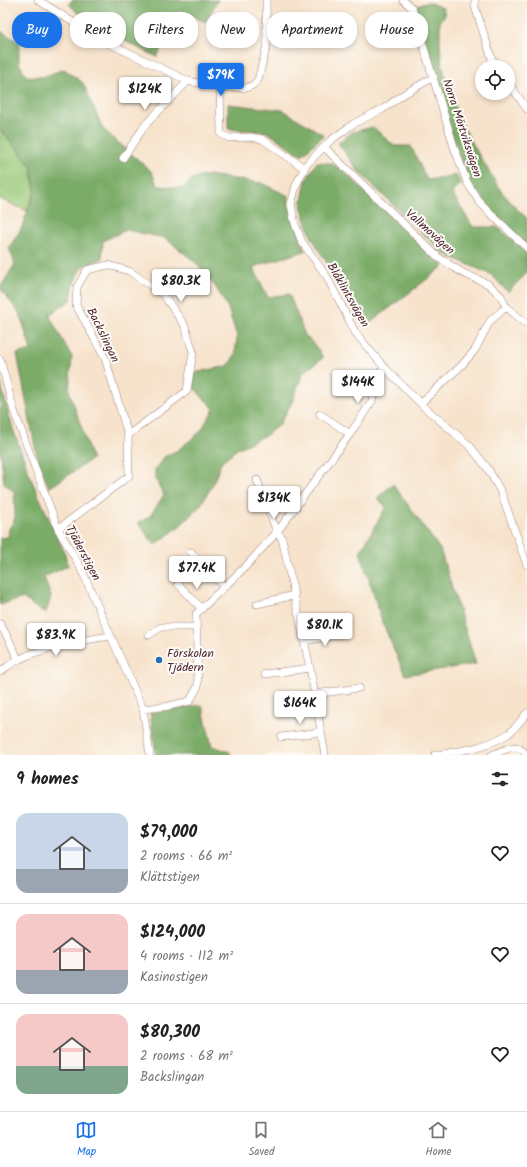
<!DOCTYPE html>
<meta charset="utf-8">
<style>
body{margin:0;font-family:Kalam,sans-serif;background:#f6f6f6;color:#222;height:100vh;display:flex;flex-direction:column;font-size:15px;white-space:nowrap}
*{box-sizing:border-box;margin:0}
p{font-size:13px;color:#767676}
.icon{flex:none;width:22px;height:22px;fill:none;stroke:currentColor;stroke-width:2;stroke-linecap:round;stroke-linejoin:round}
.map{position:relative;height:755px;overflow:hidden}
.sheet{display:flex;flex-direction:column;background:#fff;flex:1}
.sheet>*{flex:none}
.banner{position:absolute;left:12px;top:12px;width:503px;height:36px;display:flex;gap:8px}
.buttons{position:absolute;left:475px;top:60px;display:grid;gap:8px}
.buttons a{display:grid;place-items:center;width:40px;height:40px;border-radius:50%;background:#fff;box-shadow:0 2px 6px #0003;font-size:20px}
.price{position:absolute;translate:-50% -34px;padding:0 9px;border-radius:4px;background:#fff;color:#222;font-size:13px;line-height:26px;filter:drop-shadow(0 1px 2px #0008)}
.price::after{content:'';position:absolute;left:50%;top:24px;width:12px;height:9px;margin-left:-6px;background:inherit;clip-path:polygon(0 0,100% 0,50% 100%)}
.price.on{background:#1a73e8;color:#fff}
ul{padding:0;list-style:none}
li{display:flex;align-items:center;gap:12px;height:100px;padding:0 16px}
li+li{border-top:1px solid #e0e0e0}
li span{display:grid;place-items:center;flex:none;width:112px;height:80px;border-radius:12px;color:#555}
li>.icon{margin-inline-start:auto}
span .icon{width:48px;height:48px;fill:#fffc;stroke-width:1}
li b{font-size:17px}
h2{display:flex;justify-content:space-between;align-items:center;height:48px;padding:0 16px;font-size:17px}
.tag{padding:0 14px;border-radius:16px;background:#fff;box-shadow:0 2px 6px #0003;font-size:14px;line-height:36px}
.tag.on{background:#1a73e8;color:#fff}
.tab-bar{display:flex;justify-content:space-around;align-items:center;height:56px;border-top:1px solid #e0e0e0;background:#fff;font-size:11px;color:#767676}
.tab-bar a{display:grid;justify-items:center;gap:2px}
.tab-bar .on{color:#1a73e8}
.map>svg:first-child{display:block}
.green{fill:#98c776;stroke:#717350}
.forest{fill:#7aac67;stroke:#626649}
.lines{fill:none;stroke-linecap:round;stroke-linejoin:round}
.minor-casing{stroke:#a0817c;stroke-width:8}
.minor{stroke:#fff;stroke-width:7}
.poi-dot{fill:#1f6fb2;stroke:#fdfcf7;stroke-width:1.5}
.labels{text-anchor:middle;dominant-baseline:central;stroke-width:4;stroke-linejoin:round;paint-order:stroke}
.street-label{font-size:12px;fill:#4a1f2b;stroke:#fdfcf7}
.poi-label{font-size:12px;fill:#4a1f2b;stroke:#fdfcf7;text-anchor:start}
</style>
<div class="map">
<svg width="527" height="755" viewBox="0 0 527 755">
<rect width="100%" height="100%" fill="#fdfcf7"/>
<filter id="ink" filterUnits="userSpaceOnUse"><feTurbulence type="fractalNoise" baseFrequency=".025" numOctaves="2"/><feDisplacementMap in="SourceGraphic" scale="8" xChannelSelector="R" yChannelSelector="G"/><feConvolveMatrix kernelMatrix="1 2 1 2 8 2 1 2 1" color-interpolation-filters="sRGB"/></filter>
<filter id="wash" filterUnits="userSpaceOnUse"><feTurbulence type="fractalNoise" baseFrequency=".012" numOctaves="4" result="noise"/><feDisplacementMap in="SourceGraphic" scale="16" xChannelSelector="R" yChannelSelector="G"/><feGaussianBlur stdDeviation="0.9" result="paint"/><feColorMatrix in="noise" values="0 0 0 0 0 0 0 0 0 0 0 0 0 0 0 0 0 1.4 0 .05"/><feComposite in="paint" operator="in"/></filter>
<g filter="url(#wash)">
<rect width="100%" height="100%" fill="#f7e3cc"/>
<path class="green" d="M0,130L2,131L31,166L35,192L27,211L0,199Z"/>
<path class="forest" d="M72,0H218L205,22L179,10L157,57L85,21L69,4Z
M428,2L443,8L445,15L440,22V44L442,66L458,117L479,155L501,191L515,207L527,218V248L508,231L467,182L412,8Z
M2,32L19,42V63L26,76L42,77L64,69L83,83L103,129L151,171L158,186L183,188L192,179L208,175L261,183L289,196V205L305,251L253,267L268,297L289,294L305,335L318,349L323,358L303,373L292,402L280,424L266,435L237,449L222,461L212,486L200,506L180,526L155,545L138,523L150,516L164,495L155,479V469L164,457L178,450L200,432L214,409L192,386L193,373L228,366L235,355L237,337L228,308L215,286L194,261L165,238L126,230L103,241L102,259C97,261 91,263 86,265C75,271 73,289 71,300L49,315L72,357L69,390L92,459L49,488L37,457L17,354L31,350L20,314L0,288L15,264L9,248L21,229L35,191L31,166L2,131L0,130V33Z
M228,104L283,110L324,135L302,155L267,132L228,129Z
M373,127L394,146H411L427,180L456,175L461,184L452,193L473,227H497L527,252V273L508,292L490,274L444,254L359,172L338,143L352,132Z
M317,162L331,163L345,172L436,260L444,266L365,327L312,238L301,206L306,180Z
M0,381L13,429L32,481L65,554L68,566L44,577L51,597L46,612H42L23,598L0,605V538L8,537L9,529L15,518L14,492L4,483L0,446Z
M393,484L440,549L476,664L405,675L383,624L360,552L386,507L377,498Z
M202,705L212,746L230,752L231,755H156L150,713Z"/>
</g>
<g filter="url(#ink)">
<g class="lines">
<defs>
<path id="minor" d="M38,0L98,38L188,81L220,87L246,88L253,85L258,80L267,45L266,0
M403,0L412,8L455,150L467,182L478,200L491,214L527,248
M475,0V7L492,59L498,67
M434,77L404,94L383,109L353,124L330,141L306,165L296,185L291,205L295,224L302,242L327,277L355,332L367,347L384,367L424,407L470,446L488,469L501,492L527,565
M508,82L527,109
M220,87L221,134L229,138L250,137L262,139L304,168
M324,147L439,258L463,273L488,284L501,296L506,307L527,324
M123,158L146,124L188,81
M0,359L14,411L58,529L80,566L143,709L150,755
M421,403L461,366L475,350L490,321L506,307
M320,414L350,434L372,401L376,379L384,367
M257,480L277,532L282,538L310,668L325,755
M58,529L129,476L128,435L187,391L193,352L185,326L163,294L129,271L108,265L87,270L77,287L76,305L105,358L128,435
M191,552L224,587
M178,584L202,609
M257,604L295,595
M0,624L9,640L18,659
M149,635L161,627H196
M304,641L342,634
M0,672C6,668 12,663 18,660C42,647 83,640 110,636
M265,674L310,668
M315,694L359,688
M143,709L169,706L190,701L198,686L196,614L247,565L277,532L350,434
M281,737L321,732
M435,755C460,751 486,748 508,734C515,729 521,720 527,713
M492,755L509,748L517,747L527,754"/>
</defs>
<use href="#minor" class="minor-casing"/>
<use href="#minor" class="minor"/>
</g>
</g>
<circle class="poi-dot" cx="159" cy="660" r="4"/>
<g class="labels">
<g class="street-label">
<text transform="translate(462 128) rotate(72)">Norra Mörtviksvägen</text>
<text transform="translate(430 232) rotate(42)">Vallmovägen</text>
<text transform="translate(348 295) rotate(60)">Blåklintsvägen</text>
<text transform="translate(103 335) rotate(64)">Backslingan</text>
<text transform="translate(83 553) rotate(62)">Tjäderstigen</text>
</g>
<g class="poi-label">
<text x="167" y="653">Förskolan<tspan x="167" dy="14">Tjädern</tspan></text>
</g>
</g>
</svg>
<div class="buttons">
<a><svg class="icon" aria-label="locate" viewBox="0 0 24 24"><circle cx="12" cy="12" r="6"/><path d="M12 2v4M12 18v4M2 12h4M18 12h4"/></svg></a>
</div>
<b class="price on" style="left:221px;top:97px">$79K</b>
<b class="price" style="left:145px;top:111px">$124K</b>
<b class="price" style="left:181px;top:303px">$80.3K</b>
<b class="price" style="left:358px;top:404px">$144K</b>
<b class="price" style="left:274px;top:520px">$134K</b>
<b class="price" style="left:197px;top:590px">$77.4K</b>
<b class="price" style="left:325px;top:647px">$80.1K</b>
<b class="price" style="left:56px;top:657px">$83.9K</b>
<b class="price" style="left:300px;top:725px">$164K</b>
<div class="banner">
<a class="tag on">Buy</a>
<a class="tag">Rent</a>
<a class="tag">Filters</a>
<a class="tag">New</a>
<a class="tag">Apartment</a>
<a class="tag">House</a>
</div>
</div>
<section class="sheet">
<h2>9 homes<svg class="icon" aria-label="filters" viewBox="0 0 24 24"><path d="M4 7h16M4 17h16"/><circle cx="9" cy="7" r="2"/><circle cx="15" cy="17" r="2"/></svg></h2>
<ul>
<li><span style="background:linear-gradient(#c9d6e8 70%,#9aa5b1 0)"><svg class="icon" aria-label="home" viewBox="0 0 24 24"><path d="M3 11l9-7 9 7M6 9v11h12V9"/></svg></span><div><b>$79,000</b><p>2 rooms · 66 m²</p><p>Klättstigen</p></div><svg class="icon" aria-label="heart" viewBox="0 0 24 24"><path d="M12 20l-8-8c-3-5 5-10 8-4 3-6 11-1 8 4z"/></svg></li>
<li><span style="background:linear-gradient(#f6c9c9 70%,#9aa5b1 0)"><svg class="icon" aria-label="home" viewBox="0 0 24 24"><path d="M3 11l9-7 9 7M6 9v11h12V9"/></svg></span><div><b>$124,000</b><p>4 rooms · 112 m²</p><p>Kasinostigen</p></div><svg class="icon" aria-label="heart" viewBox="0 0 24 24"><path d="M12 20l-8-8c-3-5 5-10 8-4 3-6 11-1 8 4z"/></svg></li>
<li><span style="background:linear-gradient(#f6c9c9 65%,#7fa58c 0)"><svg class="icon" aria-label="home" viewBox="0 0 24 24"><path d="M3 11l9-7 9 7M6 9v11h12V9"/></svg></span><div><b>$80,300</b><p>2 rooms · 68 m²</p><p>Backslingan</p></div><svg class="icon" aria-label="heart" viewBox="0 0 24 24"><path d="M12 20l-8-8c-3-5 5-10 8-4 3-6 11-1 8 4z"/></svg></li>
</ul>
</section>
<nav class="tab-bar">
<a class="on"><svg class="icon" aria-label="map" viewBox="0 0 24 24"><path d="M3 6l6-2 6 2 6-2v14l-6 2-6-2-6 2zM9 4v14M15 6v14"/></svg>Map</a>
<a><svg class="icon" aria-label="saved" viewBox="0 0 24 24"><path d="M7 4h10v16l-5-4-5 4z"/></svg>Saved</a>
<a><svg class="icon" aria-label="home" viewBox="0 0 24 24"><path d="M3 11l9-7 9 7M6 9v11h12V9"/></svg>Home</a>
</nav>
